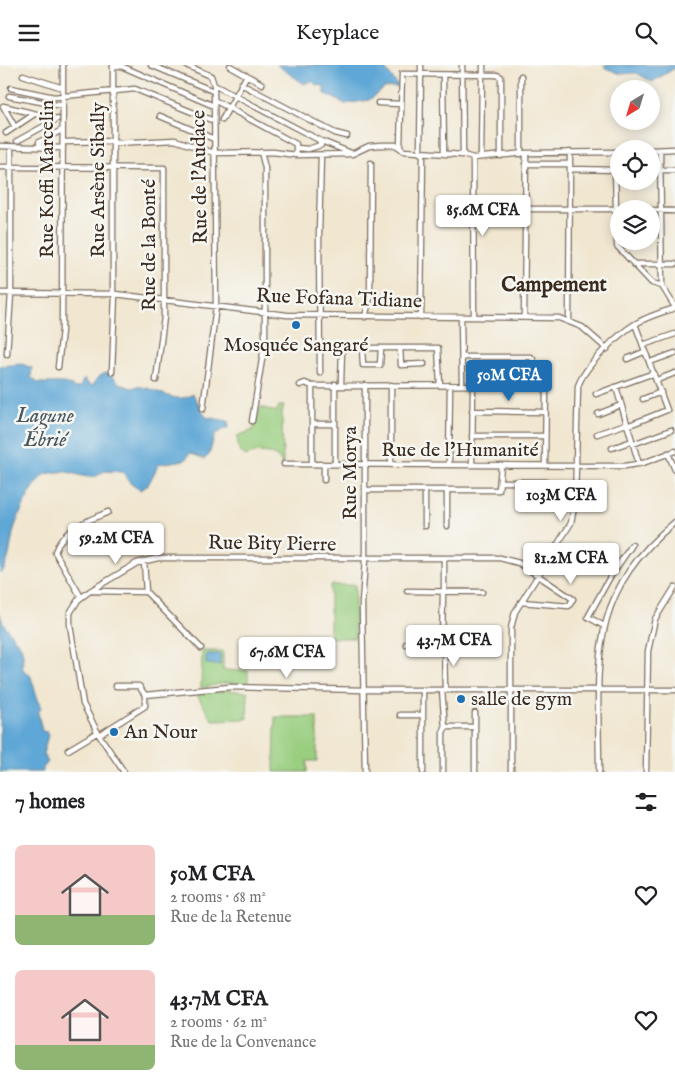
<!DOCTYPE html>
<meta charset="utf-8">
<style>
body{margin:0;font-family:"IM FELL English",serif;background:#f2f2f2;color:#202124;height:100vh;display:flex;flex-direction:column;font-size:19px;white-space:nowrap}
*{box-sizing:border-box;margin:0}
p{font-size:16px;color:#757577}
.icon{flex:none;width:28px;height:28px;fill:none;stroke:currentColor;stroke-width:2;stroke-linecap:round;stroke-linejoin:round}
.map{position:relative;height:707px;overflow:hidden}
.details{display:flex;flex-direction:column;background:#fff;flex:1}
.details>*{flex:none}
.needle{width:32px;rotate:218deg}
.tools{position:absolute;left:610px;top:15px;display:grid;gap:10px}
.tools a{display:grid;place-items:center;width:50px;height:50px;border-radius:50%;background:#fff;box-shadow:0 2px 12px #0003;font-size:25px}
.price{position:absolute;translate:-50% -42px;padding:0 11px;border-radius:5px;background:#fff;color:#222;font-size:16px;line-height:32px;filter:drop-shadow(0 1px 2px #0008)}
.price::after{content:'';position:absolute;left:50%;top:30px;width:15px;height:11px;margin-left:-8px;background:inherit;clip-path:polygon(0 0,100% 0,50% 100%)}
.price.current{background:#1f6fb2;color:#fff}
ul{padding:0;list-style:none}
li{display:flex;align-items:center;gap:15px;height:125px;padding:0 15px}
li span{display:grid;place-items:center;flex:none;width:140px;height:100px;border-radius:8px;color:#555}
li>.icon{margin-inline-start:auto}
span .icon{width:60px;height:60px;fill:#fffc;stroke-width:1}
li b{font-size:21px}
h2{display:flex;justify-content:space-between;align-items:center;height:60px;padding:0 15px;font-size:21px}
header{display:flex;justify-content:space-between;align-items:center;height:65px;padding:0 15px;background:#fff;font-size:22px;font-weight:600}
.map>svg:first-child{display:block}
.green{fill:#99ce7f;stroke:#6a7c4e}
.water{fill:#5fa7d6;stroke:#4d687a}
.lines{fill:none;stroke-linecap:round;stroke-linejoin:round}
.minor-casing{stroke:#7b6c5d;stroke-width:7}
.minor{stroke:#fff;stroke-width:4.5}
.poi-dot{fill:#1f6fb2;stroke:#f6f6f2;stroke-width:2}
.labels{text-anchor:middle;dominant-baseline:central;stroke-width:5;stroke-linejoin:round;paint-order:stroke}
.street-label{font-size:20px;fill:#3b2a1e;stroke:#f6f6f2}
.poi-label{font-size:20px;fill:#3b2a1e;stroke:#f6f6f2;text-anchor:start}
.neighbourhood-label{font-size:21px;font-weight:bold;fill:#3b2a1e;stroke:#f6f6f2}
.water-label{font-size:21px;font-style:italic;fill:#48565e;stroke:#f6f6f2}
</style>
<header><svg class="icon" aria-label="menu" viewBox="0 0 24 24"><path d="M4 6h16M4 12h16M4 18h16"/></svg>Keyplace<svg class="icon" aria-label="search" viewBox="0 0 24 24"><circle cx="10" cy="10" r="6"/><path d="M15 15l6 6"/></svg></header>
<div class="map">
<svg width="675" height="707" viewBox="0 0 675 707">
<rect width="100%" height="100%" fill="#f6f6f2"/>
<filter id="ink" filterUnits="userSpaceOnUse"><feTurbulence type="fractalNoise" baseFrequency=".02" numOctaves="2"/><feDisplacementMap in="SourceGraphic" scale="10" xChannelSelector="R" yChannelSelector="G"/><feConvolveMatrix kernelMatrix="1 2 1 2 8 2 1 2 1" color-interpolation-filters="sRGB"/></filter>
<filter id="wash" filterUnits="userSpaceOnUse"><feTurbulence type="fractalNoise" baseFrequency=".0096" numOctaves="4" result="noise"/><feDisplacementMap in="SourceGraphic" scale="20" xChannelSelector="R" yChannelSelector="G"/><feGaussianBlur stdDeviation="1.12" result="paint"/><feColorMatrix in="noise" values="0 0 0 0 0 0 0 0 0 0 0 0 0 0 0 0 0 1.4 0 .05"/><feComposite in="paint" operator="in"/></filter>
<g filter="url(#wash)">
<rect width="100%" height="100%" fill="#f1e7d1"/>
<path class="green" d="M279,341H284L282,348L283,401C276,385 260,385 246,391L239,386L237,371L253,365L261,342L276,347Z
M330,520H355V573H330Z
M202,586H223V605L248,606V619L225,618L201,623Z
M227,625L248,627L247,654L212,655L197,630Z
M275,652H317V696H307V707H274Z"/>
<path class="water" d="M277,0H385L386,5L399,22L385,23L369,35L345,39L324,28V21L316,20L312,16L304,19Z
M604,0H675V3L652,17L637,8L621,9L605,3Z
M22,299L32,303L31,312L38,318H65L75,323L80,322L83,315H86L87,318L93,321L97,313L105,308L111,310L119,318L131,323C152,316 172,343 193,329L206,352L228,356L229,362L215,369L209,390L204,394L190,388L185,395L159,399L148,420L140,425L131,419L123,407L104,406C93,417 81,410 67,407C59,406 51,408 43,410C30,425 22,442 15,461C10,475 11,499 0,509V301Z
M0,548C2,562 14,571 21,582C25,590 21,597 23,605L30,609L41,644L38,647L42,666L47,667L48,670L43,689L48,697L43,703V707H0Z
M206,589H220V600L206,599Z"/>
</g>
<g filter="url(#ink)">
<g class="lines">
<defs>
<path id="minor" d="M151,0L213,26
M186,0L211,11L214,20L216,241L203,344
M462,0L463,90
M483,0V10
M113,1H121L214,41
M230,1L262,19
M23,10L63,23
M443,10L444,89
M241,19L335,68L347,71
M214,20L319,75L351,88
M11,23L54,32L135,24L214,56
M9,31L63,41
M214,35L296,79V90
M378,38L401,39
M160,51L214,74
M222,55L247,10
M15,62L3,41L57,54
M6,68L33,50
M17,76L57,54
M63,77L113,76
M114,78L175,75L214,88L273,87L296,90L352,89L369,81L381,80H396L404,86L463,90L473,93L526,88L619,87
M0,81L63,83
M40,82L39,77L62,65
M400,82L402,9L497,10L501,12V91
M297,83L308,84L321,80L319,75
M651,85L675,84
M660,85L662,221L675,242
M618,87L615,105L617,181L652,218L662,221
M420,88L421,0
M521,89V11
M481,92L482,10
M473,93L474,252
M525,99H570
M0,102L164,103V252L156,315
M570,104L619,105
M651,105H675
M525,144H617
M651,145L675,146
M634,199H675
M0,228L115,229L287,250L559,253L582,262L607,284
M113,229V0
M365,252L370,233L371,98
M421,252L423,88
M461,252L462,319
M524,252L526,88
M569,256L570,87
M643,280L675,269
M362,283L363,300H380L381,283
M400,283L401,300L424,299
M7,289L11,229V82
M462,292H531L533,294V320
M627,294L646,286
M650,297L675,288
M58,302L62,265L63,0
M112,307L115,229
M320,308L319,169L321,90
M657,315L675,308
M335,319V399
M341,319L342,283H438L440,320
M300,320L305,318L312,321V399
M365,320V495L362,539L365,707
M391,320V400
M312,321L542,320L546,323L545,401
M616,322L639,399
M596,329L654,308
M643,334L661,327
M472,346L545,347
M598,349L621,340
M252,356L265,276V103L261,87
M313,359H335
M627,361L667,345L635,259
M597,369L626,359
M472,371H545
M633,379L671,365
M612,383L632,376
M668,388L675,405
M284,399L625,401L643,398L675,386
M449,400L450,320
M472,400L473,320
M324,415V399
M501,417H546
M365,425H499L501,400
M425,461V425
M447,461V425
M91,526L146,527L144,496
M407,526L482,527
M146,527L201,583
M444,527V494
M81,532L55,487C63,463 88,456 108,447
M604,561L588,552L610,512L632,480
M406,579H480
M442,579L443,527
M444,579L445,625
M116,621H139L145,630
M442,625L445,663
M475,648V662
M400,650H423
M99,670L145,641V630L230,622L364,625H675
M68,685L98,667
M124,707L99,670L83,639L70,560V548L78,535L90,526L137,498L158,493H500L519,498L573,534L569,541L521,537
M423,707V625
M443,707V667L446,662H475V707
M511,707V563L515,547L571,458L575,438L578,321C585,301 617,270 635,259C648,251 662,247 675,243
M599,707C599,601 584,532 675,457
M646,707L648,586L655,554L675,522"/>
</defs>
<use href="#minor" class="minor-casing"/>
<use href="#minor" class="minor"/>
</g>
</g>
<g class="poi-dot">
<circle cx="296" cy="260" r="5"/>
<circle cx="461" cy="634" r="5"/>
<circle cx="114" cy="667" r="5"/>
</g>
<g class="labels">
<g class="street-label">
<text transform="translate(200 112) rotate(-91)">Rue de l'Audace</text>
<text transform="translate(47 114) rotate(-90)">Rue Koffi Marcelin</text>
<text transform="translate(98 115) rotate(-90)">Rue Arsène Sibally</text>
<text transform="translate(149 180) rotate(-90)">Rue de la Bonté</text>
<text transform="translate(339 234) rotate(2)">Rue Fofana Tidiane</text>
<text x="460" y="385">Rue de l'Humanité</text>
<text transform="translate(350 408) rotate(-90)">Rue Morya</text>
<text transform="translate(272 479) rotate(1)">Rue Bity Pierre</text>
</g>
<g class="poi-label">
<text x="296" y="280" text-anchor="middle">Mosquée Sangaré</text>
<text x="471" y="634">salle de gym</text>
<text x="124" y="667">An Nour</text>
</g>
<g class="neighbourhood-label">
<text x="554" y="220">Campement</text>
</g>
<g class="water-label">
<text x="45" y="351">Lagune<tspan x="45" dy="24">Ébrié</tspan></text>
</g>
</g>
</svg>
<div class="tools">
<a><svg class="needle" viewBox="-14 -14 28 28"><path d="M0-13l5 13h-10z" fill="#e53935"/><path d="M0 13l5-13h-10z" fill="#757577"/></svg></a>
<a><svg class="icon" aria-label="locate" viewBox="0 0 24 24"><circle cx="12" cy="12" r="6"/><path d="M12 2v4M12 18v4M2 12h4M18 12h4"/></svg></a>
<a><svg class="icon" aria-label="layers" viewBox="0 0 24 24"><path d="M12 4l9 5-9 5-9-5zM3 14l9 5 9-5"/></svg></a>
</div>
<b class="price" style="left:483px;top:172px">85.6M CFA</b>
<b class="price current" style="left:509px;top:337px">50M CFA</b>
<b class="price" style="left:561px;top:457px">103M CFA</b>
<b class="price" style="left:116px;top:500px">59.2M CFA</b>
<b class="price" style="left:571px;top:520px">81.2M CFA</b>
<b class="price" style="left:454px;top:602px">43.7M CFA</b>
<b class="price" style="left:287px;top:614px">67.6M CFA</b>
</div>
<section class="details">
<h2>7 homes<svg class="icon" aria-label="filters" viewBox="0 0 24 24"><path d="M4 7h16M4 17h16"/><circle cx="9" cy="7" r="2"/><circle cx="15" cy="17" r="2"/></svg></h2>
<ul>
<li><span style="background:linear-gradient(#f6c9c9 70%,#8fb573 0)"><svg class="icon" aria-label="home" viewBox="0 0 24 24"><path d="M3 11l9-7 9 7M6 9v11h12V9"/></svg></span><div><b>50M CFA</b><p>2 rooms · 68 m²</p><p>Rue de la Retenue</p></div><svg class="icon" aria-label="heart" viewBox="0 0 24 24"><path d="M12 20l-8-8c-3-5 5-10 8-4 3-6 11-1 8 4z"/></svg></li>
<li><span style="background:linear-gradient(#f6c9c9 75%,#8fb573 0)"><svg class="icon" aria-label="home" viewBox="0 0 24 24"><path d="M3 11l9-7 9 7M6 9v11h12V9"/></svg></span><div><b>43.7M CFA</b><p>2 rooms · 62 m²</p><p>Rue de la Convenance</p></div><svg class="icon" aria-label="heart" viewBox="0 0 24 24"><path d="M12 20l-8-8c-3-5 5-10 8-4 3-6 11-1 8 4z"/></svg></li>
</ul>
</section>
